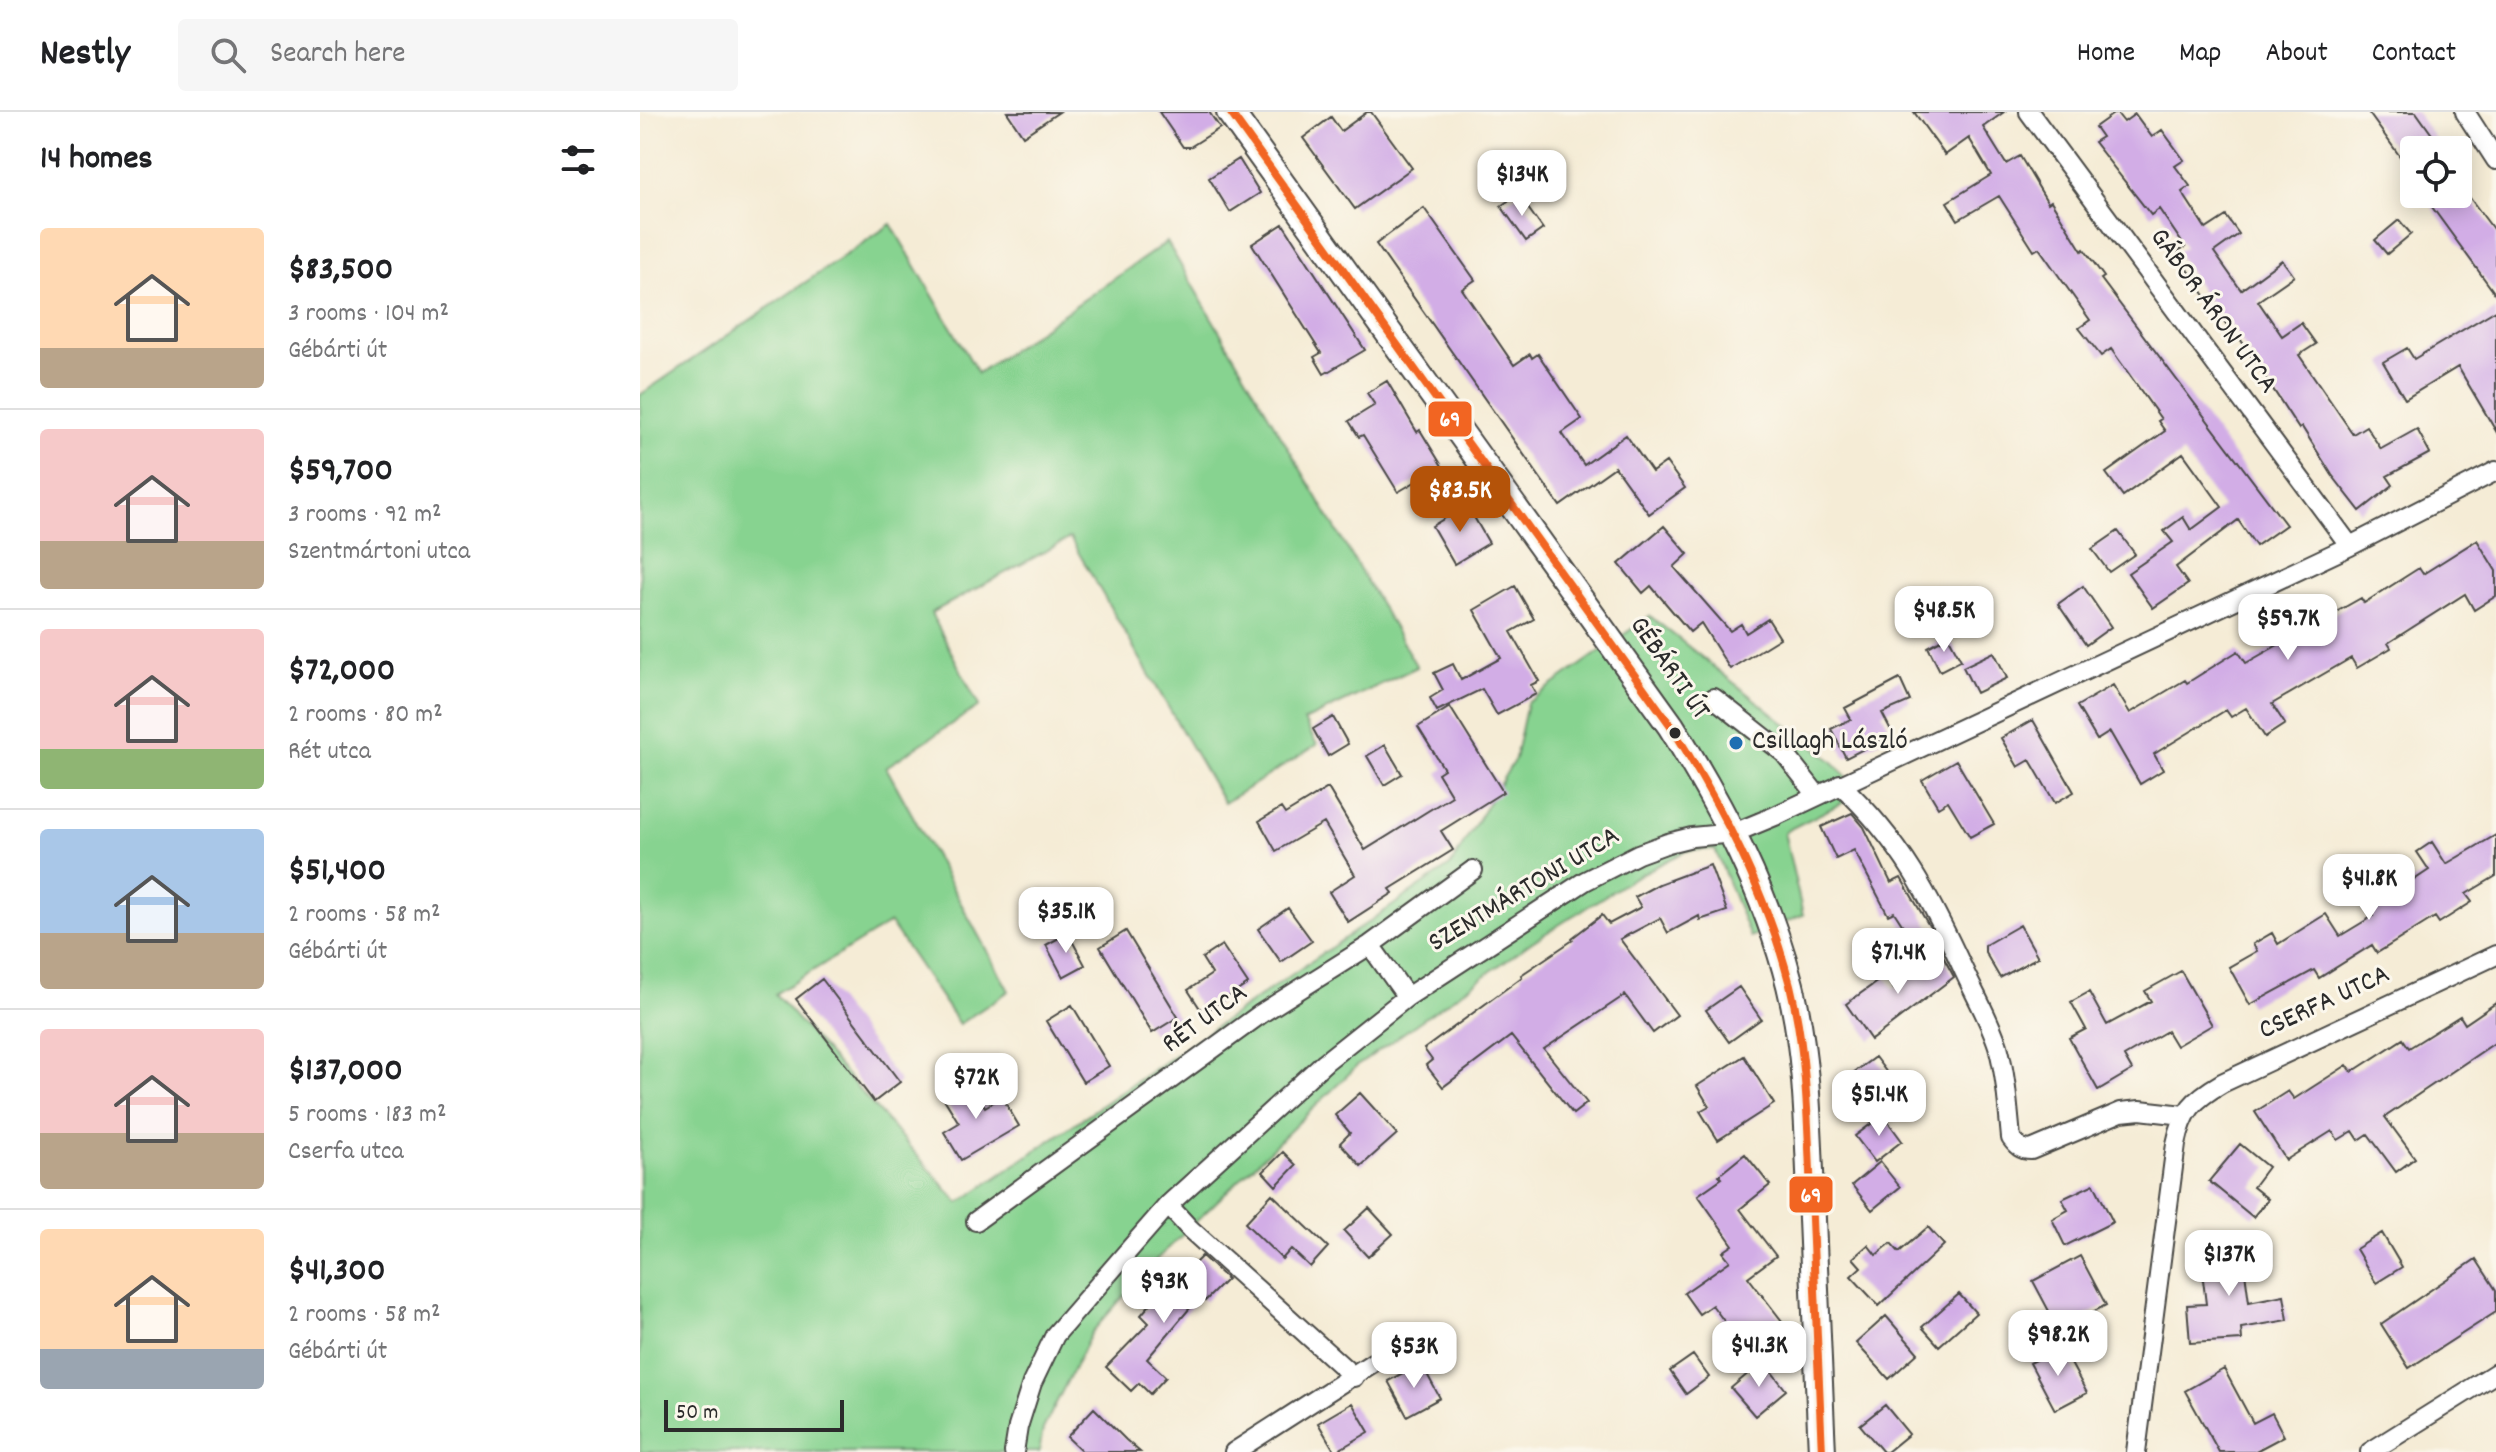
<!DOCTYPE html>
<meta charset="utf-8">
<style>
body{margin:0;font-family:Dekko,sans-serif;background:#f6f6f6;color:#202124;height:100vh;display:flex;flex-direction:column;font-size:30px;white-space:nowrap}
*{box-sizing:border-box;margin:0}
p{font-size:26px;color:#757577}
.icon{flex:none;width:44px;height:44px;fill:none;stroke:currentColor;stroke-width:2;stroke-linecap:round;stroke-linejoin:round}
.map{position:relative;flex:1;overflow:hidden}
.side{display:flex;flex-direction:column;background:#fff;width:640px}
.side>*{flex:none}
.fabs{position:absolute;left:1760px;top:24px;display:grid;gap:16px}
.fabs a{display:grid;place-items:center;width:72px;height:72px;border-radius:8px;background:#fff;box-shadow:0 4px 20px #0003;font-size:40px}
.scale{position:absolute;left:24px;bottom:20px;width:180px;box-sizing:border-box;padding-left:8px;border:4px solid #2b2b2b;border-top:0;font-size:22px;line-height:28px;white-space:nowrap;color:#2b2b2b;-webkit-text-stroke:6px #fbf7ec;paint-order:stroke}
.price{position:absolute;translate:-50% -68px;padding:0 18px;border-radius:16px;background:#fff;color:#222;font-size:26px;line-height:52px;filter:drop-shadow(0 2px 4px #0008)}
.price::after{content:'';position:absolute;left:50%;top:48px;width:24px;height:18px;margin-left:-12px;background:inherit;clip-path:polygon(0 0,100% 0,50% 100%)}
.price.current{background:#b45309;color:#fff}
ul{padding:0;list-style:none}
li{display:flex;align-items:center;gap:24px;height:200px;padding:0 40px}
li+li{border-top:2px solid #e0e0e0}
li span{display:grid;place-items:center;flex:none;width:224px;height:160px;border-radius:8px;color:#555}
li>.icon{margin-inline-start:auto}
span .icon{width:96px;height:96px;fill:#fffc;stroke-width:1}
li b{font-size:34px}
h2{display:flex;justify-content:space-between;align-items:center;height:96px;padding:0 40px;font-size:34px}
header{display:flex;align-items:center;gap:48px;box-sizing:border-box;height:112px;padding:0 40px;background:#fff;border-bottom:2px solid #e0e0e0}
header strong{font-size:38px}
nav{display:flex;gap:44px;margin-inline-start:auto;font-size:28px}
.search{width:560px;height:72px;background:#f6f6f6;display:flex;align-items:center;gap:20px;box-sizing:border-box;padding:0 28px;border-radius:8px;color:#757577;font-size:30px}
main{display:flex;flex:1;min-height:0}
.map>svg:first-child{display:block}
.green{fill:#87d390;stroke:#597f5e;stroke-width:2}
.building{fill:#d2ade6}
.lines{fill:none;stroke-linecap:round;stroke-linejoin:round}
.minor-casing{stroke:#494845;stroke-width:22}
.secondary-casing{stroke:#494845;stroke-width:30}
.minor{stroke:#fff;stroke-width:18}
.secondary{stroke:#fff;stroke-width:26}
.bus-1-casing{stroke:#fbf7ec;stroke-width:14}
.bus-1{stroke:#f26522;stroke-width:8}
.bus-dot{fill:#2b2b2b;stroke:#fbf7ec;stroke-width:3}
.poi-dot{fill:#1f6fb2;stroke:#fbf7ec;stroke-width:3}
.labels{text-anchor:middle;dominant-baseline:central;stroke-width:6;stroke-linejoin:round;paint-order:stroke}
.street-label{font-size:28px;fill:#2b2b2b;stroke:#fbf7ec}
.poi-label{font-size:28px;fill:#2b2b2b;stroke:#fbf7ec;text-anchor:start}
.line-badge{stroke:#fbf7ec;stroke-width:3}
.badge-label{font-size:22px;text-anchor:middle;font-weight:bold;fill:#fff}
</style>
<header>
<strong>Nestly</strong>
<div class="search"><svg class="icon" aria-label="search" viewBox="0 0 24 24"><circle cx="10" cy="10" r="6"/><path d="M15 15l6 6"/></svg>Search here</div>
<nav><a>Home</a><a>Map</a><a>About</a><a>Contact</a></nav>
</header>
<main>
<section class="side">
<h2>14 homes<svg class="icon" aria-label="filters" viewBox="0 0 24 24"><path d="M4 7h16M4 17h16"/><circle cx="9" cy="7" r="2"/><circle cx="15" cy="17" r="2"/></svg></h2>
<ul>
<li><span style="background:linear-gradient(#ffd9b3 75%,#b9a48a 0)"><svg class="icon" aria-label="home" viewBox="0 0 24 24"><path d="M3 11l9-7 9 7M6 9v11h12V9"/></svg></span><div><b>$83,500</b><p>3 rooms · 104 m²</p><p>Gébárti út</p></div></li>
<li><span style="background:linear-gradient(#f6c9c9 70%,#b9a48a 0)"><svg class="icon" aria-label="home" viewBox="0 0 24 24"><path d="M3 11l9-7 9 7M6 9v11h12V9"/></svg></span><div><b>$59,700</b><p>3 rooms · 92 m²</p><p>Szentmártoni utca</p></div></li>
<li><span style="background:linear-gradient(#f6c9c9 75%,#8fb573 0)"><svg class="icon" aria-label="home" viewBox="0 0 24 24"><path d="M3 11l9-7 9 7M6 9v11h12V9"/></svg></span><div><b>$72,000</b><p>2 rooms · 80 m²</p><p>Rét utca</p></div></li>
<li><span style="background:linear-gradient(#a9c7e8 65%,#b9a48a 0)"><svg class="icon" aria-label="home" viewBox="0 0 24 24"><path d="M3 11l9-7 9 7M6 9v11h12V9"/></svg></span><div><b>$51,400</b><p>2 rooms · 58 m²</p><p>Gébárti út</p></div></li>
<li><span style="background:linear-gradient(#f6c9c9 65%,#b9a48a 0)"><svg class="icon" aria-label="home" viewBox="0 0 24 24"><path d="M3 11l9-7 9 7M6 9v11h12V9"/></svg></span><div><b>$137,000</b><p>5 rooms · 183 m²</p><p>Cserfa utca</p></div></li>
<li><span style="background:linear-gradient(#ffd9b3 75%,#9aa5b1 0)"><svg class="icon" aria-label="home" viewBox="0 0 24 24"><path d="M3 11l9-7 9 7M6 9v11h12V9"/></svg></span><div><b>$41,300</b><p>2 rooms · 58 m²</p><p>Gébárti út</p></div></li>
</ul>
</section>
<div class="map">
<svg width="1856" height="1340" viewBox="0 0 1856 1340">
<rect width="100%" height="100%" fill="#fbf7ec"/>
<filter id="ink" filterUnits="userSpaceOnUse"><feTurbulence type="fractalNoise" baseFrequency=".0125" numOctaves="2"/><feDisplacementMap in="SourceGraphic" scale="16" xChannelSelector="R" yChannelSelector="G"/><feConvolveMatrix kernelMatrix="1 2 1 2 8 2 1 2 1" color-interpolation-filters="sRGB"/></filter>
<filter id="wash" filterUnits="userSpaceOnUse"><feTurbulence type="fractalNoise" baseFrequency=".006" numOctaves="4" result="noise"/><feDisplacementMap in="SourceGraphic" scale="32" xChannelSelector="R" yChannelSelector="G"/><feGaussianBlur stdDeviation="1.8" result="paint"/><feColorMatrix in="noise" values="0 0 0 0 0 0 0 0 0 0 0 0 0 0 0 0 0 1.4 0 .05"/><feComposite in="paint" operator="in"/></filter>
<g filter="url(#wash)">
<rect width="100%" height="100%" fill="#f5ecd6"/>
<path class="green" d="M251,112L338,261L527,130L777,555L664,609L677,633L584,691L430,426L291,501L339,594L246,655L369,879L319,912L250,811L135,882L319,1091L810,754L875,647L887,591L1010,504L1193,650L1222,681L1144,720L1163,803L1110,825L1075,737L1046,739L993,766L892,830L717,954L512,1152L452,1220L403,1317L399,1340H0V283Z"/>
<g id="blocks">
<path class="building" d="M367,0H419L383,24Z
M519,0H569L580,16L550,35H543Z
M727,0H731L772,56L715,97L663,26L691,5L701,19Z
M1274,0H1364L1343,15L1366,52L1380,44L1408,91L1411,89L1442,139L1444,137L1464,165L1461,167L1646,413L1616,434L1598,408L1536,455L1548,472L1513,496L1488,461L1533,430L1524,419L1543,405L1551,418L1582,395L1543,341L1483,384L1466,361L1525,319L1518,309L1521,307L1471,237L1461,244L1439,216L1450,208L1399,136L1394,139L1359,84L1318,108L1307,90L1351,63L1329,26L1305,43Z
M1476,0L1484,10L1495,2L1512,25L1522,18L1544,48L1535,54L1550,74L1542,80L1566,117L1586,104L1599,122L1574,140L1601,178L1642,148L1654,164L1618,189L1642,224L1661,211L1676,232L1659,243L1713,322L1726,314L1741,337L1777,317L1790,341L1747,364L1753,373L1720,399L1692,363L1662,315L1659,317L1589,210L1586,212L1561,178L1537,140L1545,135L1519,97L1511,103L1454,30L1462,25L1455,15Z
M1728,0H1776L1803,38H1774V64Z
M599,47L620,81L590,100L569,66Z
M1821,74L1856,121V183L1792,95L1810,82H1818V76Z
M878,82L903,117L886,129L861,94Z
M784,96L835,168L822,177L874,253L890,242L892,246L898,242L942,307L922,321L944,353L986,323L1012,360L1026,350L1045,376L1009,402L975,355L920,394L736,132Z
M1759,108L1771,122L1747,142L1735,128Z
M643,112L725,238L684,262L674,245L681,241L612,132Z
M1856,198V319L1818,255L1765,287L1743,250L1767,236L1774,247Z
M747,269L777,320L780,318L802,354L758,380L723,323L719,325L709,309L735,293L727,281Z
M827,393L849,431L814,452L792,414Z
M1024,414L1048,442L1034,455L1090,519L1101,512L1106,521L1128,507L1140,526L1090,557L1061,511L1050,520L1011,474L1003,481L979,452Z
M1478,419L1495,442L1469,460L1452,437Z
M1837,428L1856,459V484L1834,498L1825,482L1748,531L1751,536L1717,556L1711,546L1632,592L1645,612L1625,625L1606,596L1591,605L1586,598L1514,642L1523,658L1500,672L1470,620L1457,628L1437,594L1473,573L1490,601L1545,568L1547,571L1598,539L1606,551L1721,486L1724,491L1779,456L1783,462Z
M875,474L894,507L871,520L899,569L891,573L896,582L857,603L842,577L797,599L790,586L803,578L794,561L813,552L821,568L861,546L834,498Z
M1443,474L1471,515L1446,533L1418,492Z
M1308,524L1321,548L1300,559L1288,535Z
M1354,540L1367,566L1336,581L1323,555Z
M1260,567L1270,589L1242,601L1253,622L1206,646L1191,617L1211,607L1205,596Z
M810,595L863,680L801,719L813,738L750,777L753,781L708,810L689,780L715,763L684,711L636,739L619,709L641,696L645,702L688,676L725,738L812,684L798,661L804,657L778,615Z
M693,605L708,632L688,644L673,617Z
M1393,608L1434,680L1415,691L1390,648L1378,655L1361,626Z
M745,633L762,662L744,673L727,644Z
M1316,648L1354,712L1330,725L1308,689L1298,695L1282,668Z
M1212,701L1224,715L1251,771L1261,766L1292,819L1274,831L1254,800L1248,803L1214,738L1196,747L1181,715Z
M1856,723V764L1826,782L1832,790L1799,811L1795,805L1737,841L1732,833L1679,866L1674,858L1610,893L1589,855L1617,839L1613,832L1632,821L1638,832L1686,802L1700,824L1733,804L1720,783L1748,767L1756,780L1789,758L1777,740L1792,730L1806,752Z
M1070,753L1087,799L1060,808L1059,804L1028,821L1020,806L980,827L1037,903L1013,921L985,883L904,937L947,991L933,1002L871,924L803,975L786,953L792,948L784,937L882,865L881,863L933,828L932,826L962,803L969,812L1001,795L995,785L1019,772Z
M648,796L672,829L641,850L618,817Z
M1380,813L1398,845L1360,866L1345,840V833Z
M486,819L538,905L512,921L460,835Z
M428,821L445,853L423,865L406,833Z
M582,833L608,872L563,901L548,878L572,862L562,846Z
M1300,839L1314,865L1231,928L1206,892L1245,864L1254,877Z
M1541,859L1572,913L1536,934L1527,919L1484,944L1492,958L1458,978L1429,926L1446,917L1431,890L1449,880L1467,913L1511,889L1505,879Z
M182,867L260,970L234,990L156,887Z
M1099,875L1121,907L1089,930L1066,898Z
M1856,891V930L1745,1005L1775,1046L1756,1060L1728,1022L1719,1028L1713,1019L1698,1028L1692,1019L1646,1048L1615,1000L1648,979L1654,987L1707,953L1712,960L1763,927L1769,936L1820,904L1825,912Z
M432,893L469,954L443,970L406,909Z
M1104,944L1134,992L1078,1028L1060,999L1069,994L1057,974Z
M1235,945L1257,974L1226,996L1205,967Z
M330,969L345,995L362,985L379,1014L321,1048L304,1020L319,1011L303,985Z
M720,981L757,1022L721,1054L700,1031L710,1021L695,1003Z
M1243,1003L1262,1029L1235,1050L1215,1024Z
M1600,1032L1628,1055L1613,1075L1628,1087L1613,1105L1569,1069Z
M643,1040L656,1053L636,1074L623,1060Z
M1105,1042L1130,1073L1100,1097L1136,1144L1108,1165L1142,1209L1105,1237L1072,1193L1059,1202L1044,1181L1090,1149L1083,1140L1093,1133L1058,1083L1082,1066L1079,1063Z
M1240,1050L1260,1075L1232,1098L1212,1073Z
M1454,1072L1473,1110L1425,1134L1412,1107L1428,1098L1422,1087Z
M632,1082L688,1135L670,1155L651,1137L642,1147L605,1111Z
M729,1096L753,1122L728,1145L704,1119Z
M1288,1115L1304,1133L1239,1194L1211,1164L1221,1155L1213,1146L1228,1133L1236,1143L1251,1131L1259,1140Z
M1742,1121L1762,1155L1736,1171L1716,1137Z
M1600,1123L1609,1190L1644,1183L1648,1208L1601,1216L1602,1228L1550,1231L1547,1193L1566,1192L1560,1143L1573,1142L1571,1127Z
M562,1144L587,1167L565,1189L560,1184L507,1247L526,1265L510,1282L499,1271L491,1279L466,1255L509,1211L501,1203L525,1175L528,1178Z
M1440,1144L1466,1193L1419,1218L1393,1169Z
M1836,1147L1856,1178V1200L1769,1256L1741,1212Z
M1319,1182L1336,1201L1299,1234L1282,1215Z
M1246,1204L1278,1241L1249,1267L1216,1231Z
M1422,1235L1447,1281L1415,1298L1390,1251Z
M1053,1243L1069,1265L1046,1282L1030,1259Z
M1123,1249L1146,1278L1115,1304L1091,1276Z
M781,1251L800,1286L767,1304L748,1269Z
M1584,1257L1613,1311L1632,1301L1644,1324L1614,1340H1579L1545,1279Z
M712,1291L729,1320L695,1340L678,1311Z
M1245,1293L1269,1322L1247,1340H1243L1220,1313Z
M454,1296L486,1328L500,1340H443L427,1325Z"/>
</g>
</g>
<g filter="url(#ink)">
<use href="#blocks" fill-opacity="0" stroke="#494845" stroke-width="2"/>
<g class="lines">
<defs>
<path id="minor" d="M1389,0L1710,434
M1825,0L1856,48
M1074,586L1144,641L1177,683
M1200,672C1262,730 1290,785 1325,861C1336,885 1350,909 1358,934C1366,964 1368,995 1371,1026C1377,1034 1381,1038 1391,1038L1481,1000L1500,998L1544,1003
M730,833L767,885
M528,1093L550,1117L714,1265
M336,1109L622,901L730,833L833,758
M374,1340L378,1315L392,1271L415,1223L528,1093L685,950L767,885L945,769L998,742L1028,731L1052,725L1094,721L1135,704L1710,434L1856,359
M594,1340L734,1250
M1496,1340L1536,1032C1543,998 1553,988 1582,971L1856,843
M1730,1340L1856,1261"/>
<path id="secondary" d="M590,0L1031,614C1082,696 1126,779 1150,873C1167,941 1168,1014 1171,1084C1175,1170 1178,1255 1182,1340"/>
</defs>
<use href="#minor" class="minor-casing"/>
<use href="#secondary" class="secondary-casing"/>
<use href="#minor" class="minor"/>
<use href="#secondary" class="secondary"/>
<defs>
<path id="bus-1" d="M590,0L1031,614C1082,696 1126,779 1150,873C1167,941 1168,1014 1171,1084C1175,1170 1178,1255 1182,1340"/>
</defs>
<use href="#bus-1" class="bus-1-casing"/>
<use href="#bus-1" class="bus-1"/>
</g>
</g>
<circle class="bus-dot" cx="1035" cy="621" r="7"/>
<circle class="poi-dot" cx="1096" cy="631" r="8"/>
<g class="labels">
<g class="street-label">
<text transform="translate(1572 200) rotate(54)">GÁBOR ÁRON UTCA</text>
<text transform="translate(1028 557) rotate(55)">GÉBÁRTI ÚT</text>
<text transform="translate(885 779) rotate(-31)">SZENTMÁRTONI UTCA</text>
<text transform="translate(1685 892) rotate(-25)">CSERFA UTCA</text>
<text transform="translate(566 908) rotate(-36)">RÉT UTCA</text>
</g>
<g class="poi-label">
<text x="1112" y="631">Csillagh László</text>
</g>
</g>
<g class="line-badge">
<rect x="787" y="288" width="46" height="38" rx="8" fill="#f26522"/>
<rect x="1148" y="1063" width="46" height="39" rx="8" fill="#f26522"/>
</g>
<g class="badge-label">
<text x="810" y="314">69</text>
<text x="1171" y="1090">69</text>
</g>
</svg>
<div class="fabs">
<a><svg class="icon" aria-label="locate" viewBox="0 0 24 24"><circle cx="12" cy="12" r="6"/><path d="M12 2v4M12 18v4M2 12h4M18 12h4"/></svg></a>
</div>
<div class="scale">50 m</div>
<b class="price" style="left:882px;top:106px">$134K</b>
<b class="price current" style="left:820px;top:422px">$83.5K</b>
<b class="price" style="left:1304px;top:542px">$48.5K</b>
<b class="price" style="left:1648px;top:550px">$59.7K</b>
<b class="price" style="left:1729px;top:810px">$41.8K</b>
<b class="price" style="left:426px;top:843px">$35.1K</b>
<b class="price" style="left:1258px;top:884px">$71.4K</b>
<b class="price" style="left:336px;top:1009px">$72K</b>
<b class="price" style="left:1239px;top:1026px">$51.4K</b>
<b class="price" style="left:1589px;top:1186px">$137K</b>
<b class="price" style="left:524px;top:1213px">$93K</b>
<b class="price" style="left:1418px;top:1266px">$98.2K</b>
<b class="price" style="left:1119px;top:1277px">$41.3K</b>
<b class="price" style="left:774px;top:1278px">$53K</b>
</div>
</main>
